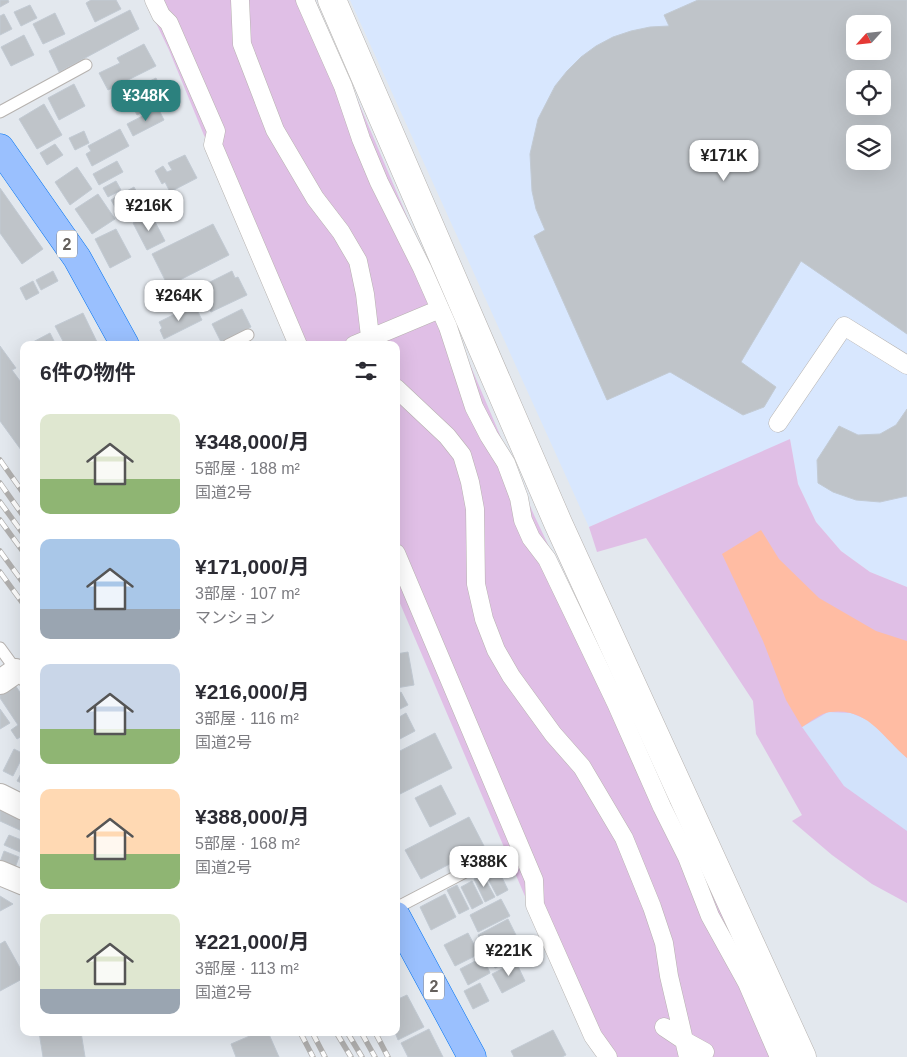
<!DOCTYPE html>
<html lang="ja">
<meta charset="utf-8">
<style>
body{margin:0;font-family:Helvetica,"Noto Sans JP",sans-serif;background:#f7f7f7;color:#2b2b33;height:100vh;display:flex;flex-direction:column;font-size:19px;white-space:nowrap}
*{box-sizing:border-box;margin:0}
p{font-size:16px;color:#7c7c81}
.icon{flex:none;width:28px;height:28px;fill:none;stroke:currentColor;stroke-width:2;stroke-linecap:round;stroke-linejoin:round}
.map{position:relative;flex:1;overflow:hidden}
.drawer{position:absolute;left:20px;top:341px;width:380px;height:695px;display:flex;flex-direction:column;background:#fff;border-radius:10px;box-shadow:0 5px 20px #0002}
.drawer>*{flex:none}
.needle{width:32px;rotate:243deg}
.fabs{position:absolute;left:846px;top:15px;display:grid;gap:10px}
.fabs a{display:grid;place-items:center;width:45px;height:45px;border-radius:10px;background:#fff;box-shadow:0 5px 20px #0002;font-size:25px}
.price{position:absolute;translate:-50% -42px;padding:0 11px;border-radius:10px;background:#fff;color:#222;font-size:16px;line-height:32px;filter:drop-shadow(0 1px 2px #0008)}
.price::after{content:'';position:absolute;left:50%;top:30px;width:15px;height:11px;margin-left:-8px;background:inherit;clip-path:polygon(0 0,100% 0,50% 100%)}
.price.selected{background:#2c817e;color:#fff}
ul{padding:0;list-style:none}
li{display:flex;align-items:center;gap:15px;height:125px;padding:0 20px}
li span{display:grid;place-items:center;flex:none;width:140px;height:100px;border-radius:10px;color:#555}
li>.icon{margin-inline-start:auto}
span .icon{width:60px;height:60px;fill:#fffc;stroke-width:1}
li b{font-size:21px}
h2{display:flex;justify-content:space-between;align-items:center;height:60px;padding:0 20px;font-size:21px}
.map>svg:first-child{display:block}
.commercial{fill:#d8e7fe;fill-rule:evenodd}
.green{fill:#e0bfe6}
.sand{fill:#d2e2fb}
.water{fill:#ffbca3}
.building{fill:#bfc4c9;stroke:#c2cad3;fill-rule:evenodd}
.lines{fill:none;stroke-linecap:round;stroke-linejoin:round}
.service-casing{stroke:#b6b2af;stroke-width:13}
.pedestrian-casing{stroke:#b6b2af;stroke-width:19}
.minor-casing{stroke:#b6b2af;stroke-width:26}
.tertiary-casing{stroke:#b6b2af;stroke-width:29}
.trunk-casing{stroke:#0073f2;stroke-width:29}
.service{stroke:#fff;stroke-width:11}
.pedestrian{stroke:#fff;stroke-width:18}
.minor{stroke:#fff;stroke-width:24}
.tertiary{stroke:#fff;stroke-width:28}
.trunk{stroke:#9ac0fe;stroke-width:28}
.rail-casing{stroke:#b0afae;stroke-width:5.5}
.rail{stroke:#fff;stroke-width:4;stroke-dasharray:11;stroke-linecap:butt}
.labels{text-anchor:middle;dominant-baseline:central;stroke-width:4;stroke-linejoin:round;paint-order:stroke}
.shield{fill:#fff;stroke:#928f8c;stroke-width:1}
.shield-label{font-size:16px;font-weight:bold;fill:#645f5b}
</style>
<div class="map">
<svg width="907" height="1057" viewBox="0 0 907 1057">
<rect width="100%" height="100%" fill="#e3e8ee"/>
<path class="commercial" d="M350,0H907V587L870,572L841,551L816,522L798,484L790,440L589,527ZM855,24H882V51H855ZM855,79H882V106H855ZM855,134H882V161H855Z"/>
<path class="green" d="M145,0H315L534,515L791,1057H597L530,908L396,594V345H290L169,50Z
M790,439L798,484L816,522L841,551L870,572L907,587V903L872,884L832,855L792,821L802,815L756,734L753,701L646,538L597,552L589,527Z"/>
<path class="sand" d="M828,712L851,713L870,721L907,758V831L844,786L802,727Z"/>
<path class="water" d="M761,530L779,559L819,598L876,631L907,641V758C882,737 868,707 830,712C821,713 810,722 802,727L786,700L763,641L722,554Z"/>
<path class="building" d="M0,0H8L9,2L0,7Z
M91,0H116L121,9L95,22L86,3Z
M698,0H907V334L801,261L741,362L776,387L764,407L743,415L670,372L607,400L534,236L545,230L536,209L532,191L530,154L538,119L555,86L567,71L581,57L596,46L613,37L631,31L650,27L669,26L664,15ZM855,24H882V51H855ZM855,79H882V106H855ZM855,134H882V161H855Z
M30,5L37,18L21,26L14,12Z
M130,10L139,29L59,72L49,51Z
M55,13L65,34L43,44L33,24Z
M4,14L12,29L0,35V16Z
M24,35L34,55L11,66L1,47Z
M144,44L156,66L108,90L99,73L120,63L117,58Z
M156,78L166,100L137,115L132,105L123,109L117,97Z
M74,84L85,106L59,120L48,98Z
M44,104L62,135L37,149L19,119Z
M158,108L164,120L133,136L127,124Z
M120,129L129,146L92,166L86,154L91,151L88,146Z
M84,131L89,143L75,150L69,138Z
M55,144L63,155L47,165L40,153Z
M185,155L197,178L170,192L165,182L162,184L155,171L163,166L167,172L172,170L168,163Z
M117,161L123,172L99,185L93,174Z
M77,167L92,189L70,205L55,182Z
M116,181L121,190L108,197L103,188Z
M134,187L144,206L122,219L111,200Z
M0,188L43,249L22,264L0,233Z
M98,194L115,219L92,234L75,209Z
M151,214L165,241L147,250L133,223Z
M213,224L229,255L168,286L152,254Z
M116,229L131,257L110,268L95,239Z
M53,271L58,281L41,290L36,280Z
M232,271L235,278L238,277L247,295L211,312L205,300L212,296L206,284Z
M33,281L39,293L26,300L20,288Z
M189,307L191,310L196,308L202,320L164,339L160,330L162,328L159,322Z
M242,309L251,327L221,342L212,324Z
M83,313L98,344L96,345H65L55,326Z
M50,333L56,345H35L33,342Z
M0,346L16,368L12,370L23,385L24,454L0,421Z
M907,409V496L880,502L856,500L833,492L818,483L817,460L839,426L858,435L880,434L896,425Z
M408,652L414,685L396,688V654Z
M15,685L24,698V735L17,739L11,730L18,725L0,698V695Z
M401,692L408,705L396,711V695Z
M0,709L10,723L0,729Z
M406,713L415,731L396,741V719Z
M435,733L452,768L396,796V753Z
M14,749L24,754L13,776L3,771Z
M24,768V784L17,781Z
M441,785L456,814L430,827L415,798Z
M0,809L24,821V832L0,821Z
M469,817L484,846L421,879L405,850Z
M9,835L24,841L20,852L4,845Z
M4,851L19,857L15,868L0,862Z
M498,869L508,890L497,896L486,875Z
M483,875L495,897L485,902L474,879Z
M472,881L483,903L472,909L461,887Z
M457,885L469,909L459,914L447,890Z
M445,894L456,917L431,930L420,907Z
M0,896L13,904L0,911Z
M501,899L510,916L478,932L470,915Z
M508,919L517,937L487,952L478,935Z
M468,933L479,954L455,966L444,945Z
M5,941L24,975V978L0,991V944Z
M507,948L513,960L495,968L489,956Z
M483,957L490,973L468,985L460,969Z
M516,962L525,981L502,993L492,974Z
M480,983L489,1001L473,1009L464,991Z
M407,995L424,1027L398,1040L395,1032H396V1000Z
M429,1029L443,1057H408L401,1043Z
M553,1030L566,1055L562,1057H514L511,1051Z
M39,1032H81L85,1057H43Z
M259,1032H268L279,1057H236L231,1044Z"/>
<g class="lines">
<defs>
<path id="service" d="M0,112L86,65
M228,345L248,335
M0,648L24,681
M396,908L488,860"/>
<path id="pedestrian" d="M154,0L161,15L169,23L216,131L213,145L298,345
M240,0L242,44L275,130L315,198L341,232L358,261L365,294L371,345
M305,0L343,86L361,139L379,182L422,268L448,327L474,407L489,436L506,463L519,498L523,520L531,538L547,559L572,611L616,703L662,807L687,857L710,916L747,983L779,1057
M354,345L440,309
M396,388L447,436L462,455L470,482L475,509L476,584L484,619L496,650L511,676L553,734L582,767L624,838L652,907L664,943L669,976L688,1057
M778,423L844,326L907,365
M396,553L534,880L535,905L593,1036L608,1057
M664,1027L685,1041L705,1052"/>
<path id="minor" d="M0,682L16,671
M0,796L24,808
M0,873L24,883"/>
<path id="tertiary" d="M332,0L558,523L802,1057"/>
<path id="trunk" d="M0,148L77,258L125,345
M396,916L472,1057"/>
</defs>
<use href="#service" class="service-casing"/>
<use href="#pedestrian" class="pedestrian-casing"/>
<use href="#minor" class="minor-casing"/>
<use href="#tertiary" class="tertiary-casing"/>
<use href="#trunk" class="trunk-casing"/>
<use href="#service" class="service"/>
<use href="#pedestrian" class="pedestrian"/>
<use href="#minor" class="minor"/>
<use href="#tertiary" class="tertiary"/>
<use href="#trunk" class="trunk"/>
<defs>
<path id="rail" d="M0,460L24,494
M0,483L24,517
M0,502L24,535
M0,520L24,553
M0,551L24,584
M0,572L24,605
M300,1032L313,1057
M312,1032L325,1057
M336,1032L351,1057
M347,1032L362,1057
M361,1032L375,1057
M375,1032L388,1057"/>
</defs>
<use href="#rail" class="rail-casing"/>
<use href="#rail" class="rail"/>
</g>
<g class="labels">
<g class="shield">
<rect x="57" y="230.5" width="20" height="27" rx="4"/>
<rect x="424" y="972.5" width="20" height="27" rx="4"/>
</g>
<g class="shield-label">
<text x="67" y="244">2</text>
<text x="434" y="986">2</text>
</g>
</g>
</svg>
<div class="fabs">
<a><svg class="needle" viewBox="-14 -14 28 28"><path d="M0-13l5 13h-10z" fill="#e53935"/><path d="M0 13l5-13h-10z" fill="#7c7c81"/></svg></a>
<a><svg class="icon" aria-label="locate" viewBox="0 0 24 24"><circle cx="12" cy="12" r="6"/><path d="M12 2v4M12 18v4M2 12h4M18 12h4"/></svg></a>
<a><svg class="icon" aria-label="layers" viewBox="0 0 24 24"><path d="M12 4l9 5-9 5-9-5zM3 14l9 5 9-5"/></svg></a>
</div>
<b class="price selected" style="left:146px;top:122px">¥348K</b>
<b class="price" style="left:724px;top:182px">¥171K</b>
<b class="price" style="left:149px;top:232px">¥216K</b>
<b class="price" style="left:179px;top:322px">¥264K</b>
<b class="price" style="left:484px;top:888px">¥388K</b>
<b class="price" style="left:509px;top:977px">¥221K</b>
<section class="drawer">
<h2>6件の物件<svg class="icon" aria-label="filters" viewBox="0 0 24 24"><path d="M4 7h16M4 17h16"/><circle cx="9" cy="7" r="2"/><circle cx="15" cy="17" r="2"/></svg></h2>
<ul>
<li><span style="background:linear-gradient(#dfe7d0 65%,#8fb573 0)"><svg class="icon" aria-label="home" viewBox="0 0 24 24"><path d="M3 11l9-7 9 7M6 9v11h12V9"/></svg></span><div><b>¥348,000/月</b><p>5部屋 · 188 m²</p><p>国道2号</p></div></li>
<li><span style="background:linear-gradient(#a9c7e8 70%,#9aa5b1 0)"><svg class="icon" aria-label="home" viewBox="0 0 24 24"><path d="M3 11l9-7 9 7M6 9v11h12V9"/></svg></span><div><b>¥171,000/月</b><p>3部屋 · 107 m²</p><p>マンション</p></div></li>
<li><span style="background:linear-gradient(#c9d6e8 65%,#8fb573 0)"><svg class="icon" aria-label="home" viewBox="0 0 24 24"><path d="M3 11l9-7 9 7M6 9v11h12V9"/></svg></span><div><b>¥216,000/月</b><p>3部屋 · 116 m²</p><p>国道2号</p></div></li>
<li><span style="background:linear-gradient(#ffd9b3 65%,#8fb573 0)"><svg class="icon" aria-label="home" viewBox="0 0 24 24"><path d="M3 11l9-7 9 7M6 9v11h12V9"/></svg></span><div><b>¥388,000/月</b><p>5部屋 · 168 m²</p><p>国道2号</p></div></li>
<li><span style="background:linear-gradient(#dfe7d0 75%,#9aa5b1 0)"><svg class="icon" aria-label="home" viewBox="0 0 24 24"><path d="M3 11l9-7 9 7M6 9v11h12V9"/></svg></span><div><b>¥221,000/月</b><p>3部屋 · 113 m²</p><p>国道2号</p></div></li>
</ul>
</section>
</div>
